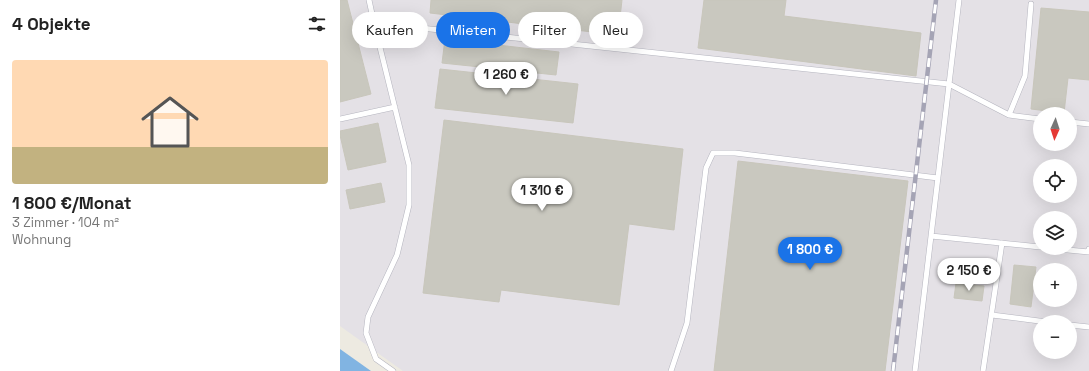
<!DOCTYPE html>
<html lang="de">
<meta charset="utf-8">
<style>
body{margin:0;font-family:"Space Grotesk",sans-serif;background:#f2f2f2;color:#222;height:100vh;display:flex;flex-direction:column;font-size:15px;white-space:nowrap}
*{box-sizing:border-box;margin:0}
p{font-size:13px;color:#767676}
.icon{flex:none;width:22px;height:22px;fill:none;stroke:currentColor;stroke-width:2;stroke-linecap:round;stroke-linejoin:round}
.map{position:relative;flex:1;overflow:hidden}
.sheet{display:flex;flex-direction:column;background:#fff;width:340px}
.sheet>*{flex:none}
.top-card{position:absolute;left:12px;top:12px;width:380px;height:36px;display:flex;gap:8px}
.needle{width:26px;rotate:183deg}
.tools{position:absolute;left:693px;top:107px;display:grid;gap:8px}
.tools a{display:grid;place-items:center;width:44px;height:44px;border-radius:50%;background:#fff;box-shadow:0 4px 16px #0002;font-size:20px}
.price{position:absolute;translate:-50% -34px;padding:0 9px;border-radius:14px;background:#fff;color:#222;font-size:13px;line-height:26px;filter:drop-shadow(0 1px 2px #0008)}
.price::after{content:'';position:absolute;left:50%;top:24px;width:12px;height:9px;margin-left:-6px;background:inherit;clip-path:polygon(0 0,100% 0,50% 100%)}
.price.selected{background:#1a73e8;color:#fff}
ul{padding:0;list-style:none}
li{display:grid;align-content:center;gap:8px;height:212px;padding:0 12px}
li+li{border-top:1px solid #e0e0e0}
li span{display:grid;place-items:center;height:124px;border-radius:4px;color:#555}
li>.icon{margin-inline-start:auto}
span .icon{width:72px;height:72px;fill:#fffc;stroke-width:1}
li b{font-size:17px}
h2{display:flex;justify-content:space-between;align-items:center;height:48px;padding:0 12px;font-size:17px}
.pill{padding:0 14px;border-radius:18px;background:#fff;box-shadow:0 4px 16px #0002;font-size:14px;line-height:36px}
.pill.selected{background:#1a73e8;color:#fff}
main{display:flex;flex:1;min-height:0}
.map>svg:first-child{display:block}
.industrial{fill:#e4e1e6;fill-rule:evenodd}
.water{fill:#81b4e2}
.building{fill:#c9c8bf;stroke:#c8c6bb}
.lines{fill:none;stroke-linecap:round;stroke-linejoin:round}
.service-casing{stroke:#b5b5bf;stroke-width:6}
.service{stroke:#fff;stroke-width:5}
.rail-casing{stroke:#a5a4b5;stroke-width:4.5}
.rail{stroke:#fff;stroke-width:3;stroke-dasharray:9;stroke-linecap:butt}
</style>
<main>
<section class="sheet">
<h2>4 Objekte<svg class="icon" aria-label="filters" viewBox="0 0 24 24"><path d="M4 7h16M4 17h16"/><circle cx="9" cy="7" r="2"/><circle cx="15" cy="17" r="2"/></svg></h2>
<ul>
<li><span style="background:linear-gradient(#ffd9b3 70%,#c2b280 0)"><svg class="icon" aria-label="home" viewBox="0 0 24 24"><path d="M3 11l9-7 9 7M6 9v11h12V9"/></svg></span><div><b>1 800 €/Monat</b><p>3 Zimmer · 104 m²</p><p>Wohnung</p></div></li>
</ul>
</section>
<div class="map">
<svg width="749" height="371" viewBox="0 0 749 371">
<rect width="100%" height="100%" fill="#edeae1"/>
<path class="industrial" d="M0,0H749V371H63L0,326ZM700,114H730V144H700ZM700,166H730V196H700ZM700,218H730V248H700ZM700,270H730V300H700ZM700,322H730V352H700Z"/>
<path class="water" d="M0,349L31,371H0Z"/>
<path class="building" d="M0,0H7L31,94L0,102Z
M91,0H282L278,35L90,13Z
M364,0H446L444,16L581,33L576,76L358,48Z
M701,8L749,12V80L728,78L724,113L691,109Z
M105,39L219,52L216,75L102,63Z
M100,69L238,84L233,123L95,108Z
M104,120L343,149L334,230L289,224L279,305L161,290L159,302L83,293Z
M38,123L46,162L8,170L0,135V131Z
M398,161L568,181L545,371H374Z
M41,183L45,202L10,209L6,190Z
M630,263L642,265L641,276L628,275Z
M674,265L696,267L691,307L670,304Z
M616,283L644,286L642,301L614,298Z"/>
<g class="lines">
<defs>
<path id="service" d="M29,0L34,23L69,165V205L57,255L28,317L26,333L36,359L53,371
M34,23L609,84L669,115L700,119
M669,115L685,76L691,4
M0,119L55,107
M730,122L749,124
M591,236L700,247
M707,248L749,252V249
M652,315L707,322
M730,325L749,327
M331,371L347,323L366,168L373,153H395L598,178
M575,371L619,0
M643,371L662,243"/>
</defs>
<use href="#service" class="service-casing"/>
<use href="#service" class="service"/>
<defs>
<path id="rail" d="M553,371L596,0"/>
</defs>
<use href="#rail" class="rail-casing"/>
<use href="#rail" class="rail"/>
</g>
</svg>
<div class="tools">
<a><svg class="needle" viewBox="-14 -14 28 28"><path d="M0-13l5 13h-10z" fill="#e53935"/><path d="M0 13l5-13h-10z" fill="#767676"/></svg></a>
<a><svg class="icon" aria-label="locate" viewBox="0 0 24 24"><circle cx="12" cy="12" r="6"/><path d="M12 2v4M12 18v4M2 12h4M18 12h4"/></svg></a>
<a><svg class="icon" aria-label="layers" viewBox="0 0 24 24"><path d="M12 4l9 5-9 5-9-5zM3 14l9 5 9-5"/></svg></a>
<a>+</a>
<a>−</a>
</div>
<b class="price" style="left:166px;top:96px">1 260 €</b>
<b class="price" style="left:202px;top:212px">1 310 €</b>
<b class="price selected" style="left:470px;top:271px">1 800 €</b>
<b class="price" style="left:629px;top:292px">2 150 €</b>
<div class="top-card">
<a class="pill">Kaufen</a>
<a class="pill selected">Mieten</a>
<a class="pill">Filter</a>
<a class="pill">Neu</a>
</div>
</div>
</main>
